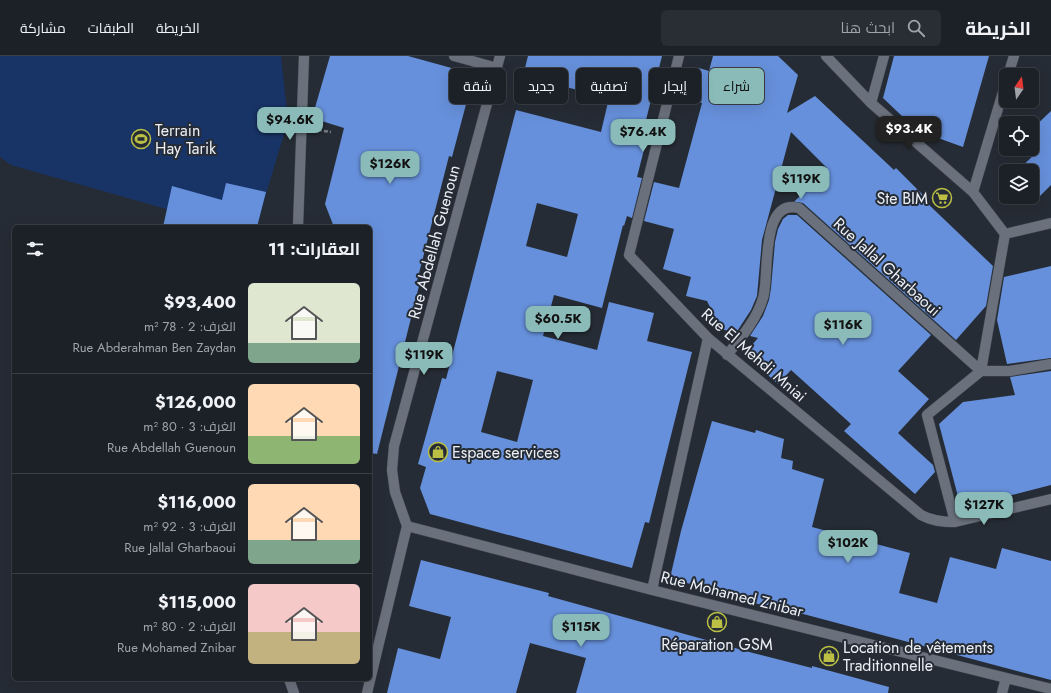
<!DOCTYPE html>
<html lang="ar">
<meta charset="utf-8">
<style>
body{margin:0;font-family:Jost,Cairo,sans-serif;background:#292e34;color:#f1f3f6;direction:rtl;height:100vh;display:flex;flex-direction:column;font-size:15px;white-space:nowrap}
*{box-sizing:border-box;margin:0}
p{font-size:13px;color:#a0a3a8}
.icon{flex:none;width:22px;height:22px;fill:none;stroke:currentColor;stroke-width:2;stroke-linecap:round;stroke-linejoin:round}
.map{position:relative;flex:1;overflow:hidden;direction:ltr}
.drawer{position:absolute;left:12px;top:169px;width:360px;height:456px;display:flex;flex-direction:column;background:#1c2128;border-radius:6px;box-shadow:0 4px 16px #0002,0 0 0 1px #3a3e45;direction:rtl}
.drawer>*{flex:none}
.top-card{position:absolute;left:384px;top:12px;width:380px;height:36px;direction:rtl;display:flex;gap:8px}
.needle{width:26px;rotate:14deg}
.buttons{position:absolute;left:999px;top:12px;display:grid;gap:8px}
.buttons a{display:grid;place-items:center;width:40px;height:40px;border-radius:6px;background:#1c2128;box-shadow:0 4px 16px #0002,0 0 0 1px #3a3e45;font-size:20px}
.price{position:absolute;translate:-50% -34px;padding:0 9px;border-radius:8px;background:#8bbbb9;color:#111;font-size:13px;line-height:26px;filter:drop-shadow(0 1px 2px #0008)}
.price::after{content:'';position:absolute;left:50%;top:24px;width:12px;height:9px;margin-left:-6px;background:inherit;clip-path:polygon(0 0,100% 0,50% 100%)}
.price.on{background:#222;color:#fff}
ul{padding:0;list-style:none}
li{display:flex;align-items:center;gap:12px;height:100px;padding:0 12px}
li+li{border-top:1px solid #3a3e45}
li span{display:grid;place-items:center;flex:none;width:112px;height:80px;border-radius:6px;color:#555}
li>.icon{margin-inline-start:auto}
span .icon{width:48px;height:48px;fill:#fffc;stroke-width:1}
li b{font-size:17px}
h2{display:flex;justify-content:space-between;align-items:center;height:48px;padding:0 12px;font-size:17px}
.pill{padding:0 14px;border-radius:6px;background:#1c2128;box-shadow:0 4px 16px #0002,0 0 0 1px #3a3e45;font-size:14px;line-height:36px}
.pill.on{background:#8bbbb9;color:#111}
header{display:flex;align-items:center;gap:24px;box-sizing:border-box;height:56px;padding:0 20px;background:#1c2128;border-bottom:1px solid #3a3e45}
header strong{font-size:19px}
nav{display:flex;gap:22px;margin-inline-start:auto;font-size:14px}
.search{width:280px;height:36px;background:#292e34;display:flex;align-items:center;gap:10px;box-sizing:border-box;padding:0 14px;border-radius:6px;color:#a0a3a8;font-size:15px}
.map>svg:first-child{display:block}
.green{fill:#183366}
.building{fill:#6690db;fill-rule:evenodd}
.lines{fill:none;stroke-linecap:round;stroke-linejoin:round}
.minor-casing{stroke:#444951;stroke-width:11}
.path{stroke:#767b83;stroke-width:2.5;stroke-dasharray:4 2;stroke-linecap:butt}
.minor{stroke:#6a717c;stroke-width:10}
.labels{text-anchor:middle;dominant-baseline:central;stroke-width:4;stroke-linejoin:round;paint-order:stroke}
.poi-label{font-size:16px;fill:#ecf0f6;stroke:#262c35;text-anchor:start}
.street-label{font-size:16px;fill:#ecf0f6;stroke:#262c35}
</style>
<header>
<strong>الخريطة</strong>
<div class="search"><svg class="icon" aria-label="search" viewBox="0 0 24 24"><circle cx="10" cy="10" r="6"/><path d="M15 15l6 6"/></svg>ابحث هنا</div>
<nav><a>الخريطة</a><a>الطبقات</a><a>مشاركة</a></nav>
</header>
<div class="map">
<svg width="1051" height="637" viewBox="0 0 1051 637">
<rect width="100%" height="100%" fill="#262c35"/>
<path class="green" d="M0,0H281L288,65L256,171H230L11,109L0,101Z"/>
<path class="building" d="M330,0H408L466,16L460,39L468,41L452,101L449,100L416,229L419,230L377,398L370,397V171H334L325,148L344,72L312,62Z
M528,0H662L643,76L648,78L637,121L642,122L632,162L627,160L624,170L623,169L602,252L554,239L543,280L597,294L609,246L654,257L647,285L692,296L649,467L645,466L632,512L430,458L420,432L426,411L418,408L442,322L446,323L516,54L601,76L609,42L523,20ZM537,147L578,158L567,201L526,190ZM497,315L533,324L517,386L481,376Z
M713,0H778L798,19L787,57L815,40L894,114L896,112L928,144L926,146L993,210L986,250L956,284L803,147L794,146L827,112L791,76L762,184L757,240L751,254L736,277L721,273L707,245L686,240L691,221L663,213L674,173L644,165L654,126L679,132L702,47L690,43L699,12L709,15Z
M894,0H989L963,91L927,78L903,61L883,42Z
M1051,55V129L1031,149L1023,141H1032V115H1017L1035,98L1032,95V73Z
M226,127L266,136L257,171H163L172,130L222,144Z
M788,159H797L931,279L898,315L929,343L898,377L933,409L935,416L915,438L844,375L851,368L791,314L778,328L744,298L758,282L750,280L763,260L769,244L771,232L775,186L778,173L783,163Z
M1051,210V302L1007,308L997,264L1004,221Z
M1051,315V429L961,452L939,368L963,346L1015,339L1010,321Z
M712,365L755,377L756,374L784,383L781,402L793,405L792,413L824,423L812,471L910,497L899,537L937,547L950,501L996,513L1002,492L1051,505V624L792,555V558L670,522L681,475Z
M421,504L549,537L548,540L753,597L812,612V610L889,631L888,637H576L586,602L530,587L516,637H387L398,592L440,603L451,561L409,550Z"/>
<g class="lines">
<defs>
<path id="minor" d="M454,0L497,12
M679,0L629,199L708,282L921,459C932,465 942,466 955,466L1051,443
M826,0L871,47L973,136L1005,178
M1008,19L1014,0
M871,47L884,0
M973,136L1006,26
M298,171L304,0
M1005,178L1051,167
M727,299C741,282 757,263 763,242C770,221 759,142 799,152L981,315H1010L1051,308
M955,466L927,359L981,315L1005,178
M407,470L652,534L1051,633
M652,534L708,282
M289,623L294,637
M367,637L407,470L395,436L392,414L394,390L500,0
M1002,637L1006,622"/>
</defs>
<use href="#minor" class="minor-casing"/>
<path class="path" d="M318,74L331,76"/>
<use href="#minor" class="minor"/>
</g>
<defs>
<symbol id="stadium-ring" viewBox="-11 -11 22 22"><circle r="9.5" fill="#262c35" stroke="#bbc044" stroke-width="1.5"/><path d="M0-5a6.5 5 0 1 0 0 10a6.5 5 0 1 0 0-10ZM-3.5-1.8h7v3.6h-7Z" fill="#bbc044"/></symbol>
<symbol id="supermarket-ring" viewBox="-11 -11 22 22"><circle r="9.5" fill="#262c35" stroke="#bbc044" stroke-width="1.5"/><path d="M-6-5.5h2.5l.6 2H6L4.5 2H-2.5L-4.4-4H-6ZM-1.5 3.2a1.3 1.3 0 1 0 .1 0ZM3 3.2a1.3 1.3 0 1 0 .1 0Z" fill="#bbc044"/></symbol>
<symbol id="shop-ring" viewBox="-11 -11 22 22"><circle r="9.5" fill="#262c35" stroke="#bbc044" stroke-width="1.5"/><path d="M-5-2.5h2.3a2.7 3.5 0 0 1 5.4 0H5L5.5 6h-11ZM-1.5-2.5h3a1.5 2.3 0 0 0-3 0Z" fill="#bbc044"/></symbol>
</defs>
<g fill-rule="evenodd">
<use href="#stadium-ring" x="130" y="72" width="22" height="22"/>
<use href="#supermarket-ring" x="931" y="131" width="22" height="22"/>
<use href="#shop-ring" x="427" y="385" width="22" height="22"/>
<use href="#shop-ring" x="706" y="555" width="22" height="22"/>
<use href="#shop-ring" x="818" y="589" width="22" height="22"/>
</g>
<g class="labels">
<g class="poi-label">
<text x="155" y="74">Terrain<tspan x="155" dy="18">Hay Tarik</tspan></text>
<text x="928" y="142" text-anchor="end">Ste BIM</text>
<text x="452" y="396">Espace services</text>
<text x="717" y="588" text-anchor="middle">Réparation GSM</text>
<text x="843" y="591">Location de vêtements<tspan x="843" dy="18">Traditionnelle</tspan></text>
</g>
<g class="street-label">
<text transform="translate(434 186) rotate(-75)">Rue Abdellah Guenoun</text>
<text transform="translate(887 211) rotate(42)">Rue Jallal Gharbaoui</text>
<text transform="translate(754 299) rotate(41)">Rue El Mehdi Mniai</text>
<text transform="translate(732 538) rotate(14)">Rue Mohamed Znibar</text>
</g>
</g>
</svg>
<div class="buttons">
<a><svg class="needle" viewBox="-14 -14 28 28"><path d="M0-13l5 13h-10z" fill="#e53935"/><path d="M0 13l5-13h-10z" fill="#a0a3a8"/></svg></a>
<a><svg class="icon" aria-label="locate" viewBox="0 0 24 24"><circle cx="12" cy="12" r="6"/><path d="M12 2v4M12 18v4M2 12h4M18 12h4"/></svg></a>
<a><svg class="icon" aria-label="layers" viewBox="0 0 24 24"><path d="M12 4l9 5-9 5-9-5zM3 14l9 5 9-5"/></svg></a>
</div>
<b class="price" style="left:290px;top:85px">$94.6K</b>
<b class="price on" style="left:909px;top:94px">$93.4K</b>
<b class="price" style="left:643px;top:97px">$76.4K</b>
<b class="price" style="left:390px;top:129px">$126K</b>
<b class="price" style="left:801px;top:144px">$119K</b>
<b class="price" style="left:558px;top:284px">$60.5K</b>
<b class="price" style="left:843px;top:290px">$116K</b>
<b class="price" style="left:424px;top:320px">$119K</b>
<b class="price" style="left:984px;top:470px">$127K</b>
<b class="price" style="left:848px;top:508px">$102K</b>
<b class="price" style="left:581px;top:592px">$115K</b>
<div class="top-card">
<a class="pill on">شراء</a>
<a class="pill">إيجار</a>
<a class="pill">تصفية</a>
<a class="pill">جديد</a>
<a class="pill">شقة</a>
</div>
<section class="drawer">
<h2>العقارات: 11<svg class="icon" aria-label="filters" viewBox="0 0 24 24"><path d="M4 7h16M4 17h16"/><circle cx="9" cy="7" r="2"/><circle cx="15" cy="17" r="2"/></svg></h2>
<ul>
<li><span style="background:linear-gradient(#dfe7d0 75%,#7fa58c 0)"><svg class="icon" aria-label="home" viewBox="0 0 24 24"><path d="M3 11l9-7 9 7M6 9v11h12V9"/></svg></span><div><b>$93,400</b><p>الغرف: 2 · 78 m²</p><p>Rue Abderahman Ben Zaydan</p></div></li>
<li><span style="background:linear-gradient(#ffd9b3 65%,#8fb573 0)"><svg class="icon" aria-label="home" viewBox="0 0 24 24"><path d="M3 11l9-7 9 7M6 9v11h12V9"/></svg></span><div><b>$126,000</b><p>الغرف: 3 · 80 m²</p><p>Rue Abdellah Guenoun</p></div></li>
<li><span style="background:linear-gradient(#ffd9b3 70%,#7fa58c 0)"><svg class="icon" aria-label="home" viewBox="0 0 24 24"><path d="M3 11l9-7 9 7M6 9v11h12V9"/></svg></span><div><b>$116,000</b><p>الغرف: 3 · 92 m²</p><p>Rue Jallal Gharbaoui</p></div></li>
<li><span style="background:linear-gradient(#f6c9c9 60%,#c2b280 0)"><svg class="icon" aria-label="home" viewBox="0 0 24 24"><path d="M3 11l9-7 9 7M6 9v11h12V9"/></svg></span><div><b>$115,000</b><p>الغرف: 2 · 80 m²</p><p>Rue Mohamed Znibar</p></div></li>
</ul>
</section>
</div>
